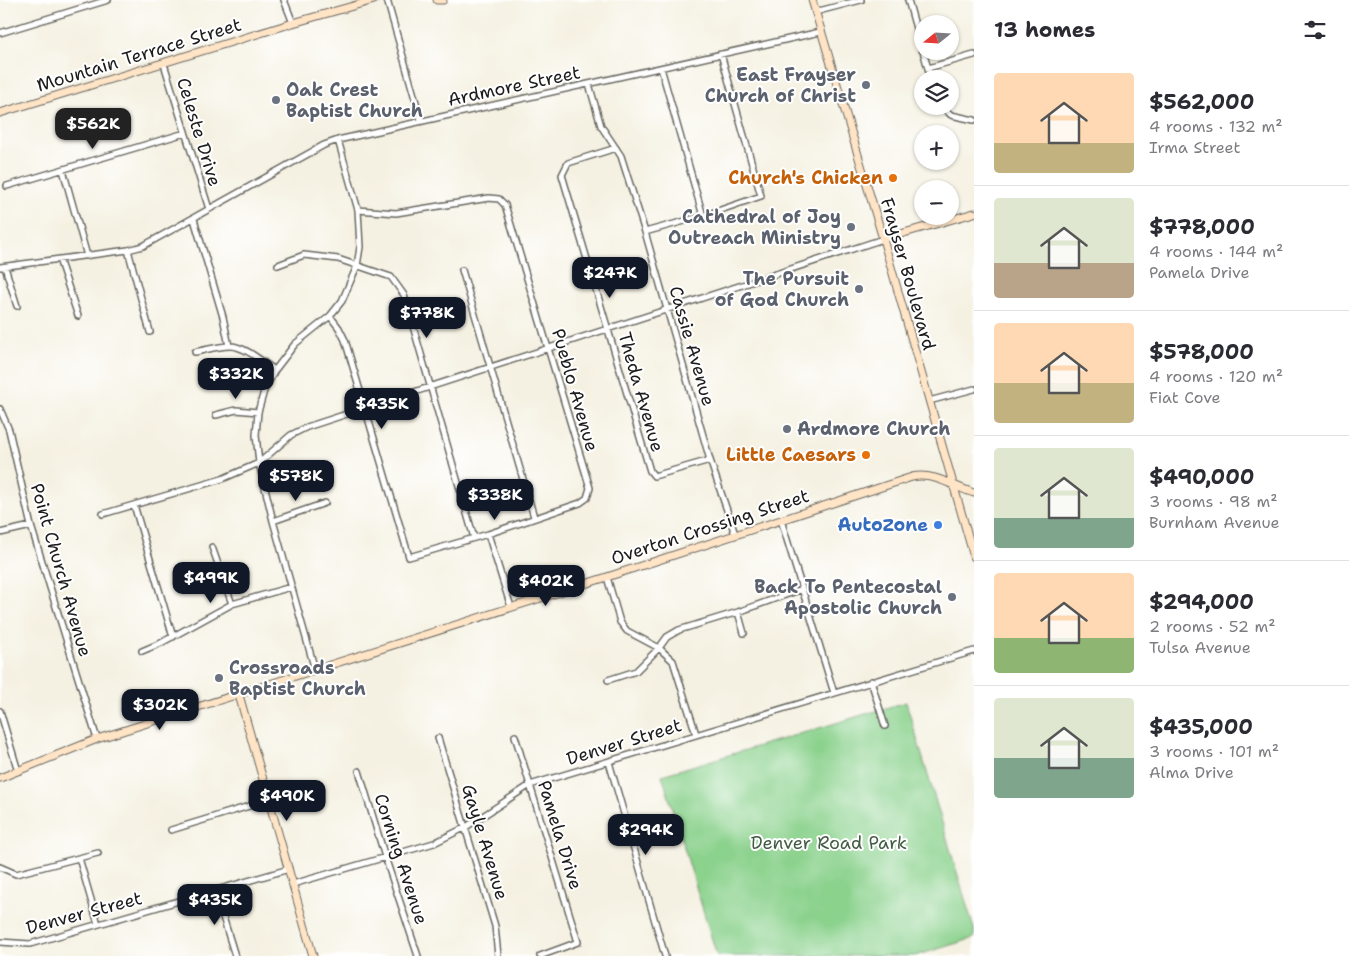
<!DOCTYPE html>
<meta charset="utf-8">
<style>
body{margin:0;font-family:"Shantell Sans",sans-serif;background:#f2f2f3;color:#2b2b33;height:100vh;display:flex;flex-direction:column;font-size:19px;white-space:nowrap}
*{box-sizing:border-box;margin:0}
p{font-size:16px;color:#7c7c81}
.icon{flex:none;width:28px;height:28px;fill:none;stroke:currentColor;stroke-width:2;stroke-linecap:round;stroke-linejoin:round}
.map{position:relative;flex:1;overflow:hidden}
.details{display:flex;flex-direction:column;background:#fff;width:375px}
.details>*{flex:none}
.needle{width:32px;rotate:252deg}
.fabs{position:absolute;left:914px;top:15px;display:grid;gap:10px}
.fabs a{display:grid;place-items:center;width:45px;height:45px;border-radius:50%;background:#fff;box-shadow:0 1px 4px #0004;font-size:25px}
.price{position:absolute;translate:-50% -42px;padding:0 11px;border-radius:10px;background:#111827;color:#fff;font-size:16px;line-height:32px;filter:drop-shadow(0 1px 2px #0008)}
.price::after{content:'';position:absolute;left:50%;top:30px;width:15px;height:11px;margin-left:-8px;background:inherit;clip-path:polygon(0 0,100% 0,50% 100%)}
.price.current{background:#222;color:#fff}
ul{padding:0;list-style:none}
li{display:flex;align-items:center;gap:15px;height:125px;padding:0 20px}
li+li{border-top:1px solid #e1e1e2}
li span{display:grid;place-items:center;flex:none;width:140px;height:100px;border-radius:5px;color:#555}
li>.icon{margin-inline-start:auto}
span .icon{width:60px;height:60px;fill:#fffc;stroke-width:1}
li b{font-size:21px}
h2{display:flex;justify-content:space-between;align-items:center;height:60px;padding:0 20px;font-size:21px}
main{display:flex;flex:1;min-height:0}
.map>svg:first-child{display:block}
.green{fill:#8bd28d;stroke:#547754}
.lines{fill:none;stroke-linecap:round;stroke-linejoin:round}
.street-casing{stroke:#686761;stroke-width:8}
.secondary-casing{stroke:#686761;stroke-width:9}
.street{stroke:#fff;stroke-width:5}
.secondary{stroke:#ffe4c6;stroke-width:7}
.worship-dot{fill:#6b7280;stroke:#fff;stroke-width:2}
.food-dot{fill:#e8710a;stroke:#fff;stroke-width:2}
.shop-dot{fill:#3f7fe0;stroke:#fff;stroke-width:2}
.labels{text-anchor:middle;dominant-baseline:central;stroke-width:4;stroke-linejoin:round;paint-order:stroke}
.street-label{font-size:18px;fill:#1c1c1c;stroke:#fff}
.worship-label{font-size:18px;font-weight:bold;fill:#5b616d;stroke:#fff;text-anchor:end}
.food-label{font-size:18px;font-weight:bold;fill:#c56008;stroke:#fff;text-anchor:end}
.shop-label{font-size:18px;font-weight:bold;fill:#366cbe;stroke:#fff;text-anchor:end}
.park-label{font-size:18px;fill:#435c44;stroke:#fff}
</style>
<main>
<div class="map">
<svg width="974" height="956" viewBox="0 0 974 956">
<rect width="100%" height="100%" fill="#fff"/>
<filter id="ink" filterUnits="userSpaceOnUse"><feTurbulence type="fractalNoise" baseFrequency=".02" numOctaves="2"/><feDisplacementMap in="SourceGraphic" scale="10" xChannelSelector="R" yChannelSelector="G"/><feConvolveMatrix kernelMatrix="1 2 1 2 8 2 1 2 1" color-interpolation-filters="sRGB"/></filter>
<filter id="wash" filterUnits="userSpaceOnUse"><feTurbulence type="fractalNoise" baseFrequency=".0096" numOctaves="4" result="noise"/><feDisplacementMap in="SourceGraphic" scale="20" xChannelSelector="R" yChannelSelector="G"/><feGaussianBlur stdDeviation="1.12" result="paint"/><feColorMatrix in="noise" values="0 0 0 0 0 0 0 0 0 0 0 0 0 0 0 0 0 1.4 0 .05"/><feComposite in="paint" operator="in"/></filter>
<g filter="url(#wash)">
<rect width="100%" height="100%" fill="#f5f1e2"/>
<path class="green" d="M906,702L974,929V938L915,956H717L662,775Z"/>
</g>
<g filter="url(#ink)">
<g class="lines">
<defs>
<path id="street" d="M284,0L293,23
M387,0L421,120
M908,0L922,50
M815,12L861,0
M0,33L108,0
M923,51L931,79
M164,64L209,209
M661,68L703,216
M928,68L974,55
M589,84L601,126L621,156L645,232L710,460L735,534
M941,106L951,115L974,120
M616,148L568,163L562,175L650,471L654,476L710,460
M63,170L87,256
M7,186L185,133
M194,219L223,317L229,346
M645,232L703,216L761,196L721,54
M128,250L150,332
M59,259L78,316
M278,265L304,255L338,259L391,277L404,295L474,538
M0,267L128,250L143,246L324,145L338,140L820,32
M5,267L17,306
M462,270L534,517
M330,316L339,328L345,340L409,557L488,534L580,503L587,498L590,488L505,205L499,199L489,198L396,213L358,210
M195,352C206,350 218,346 230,346C245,346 262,362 275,370
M929,401L974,389
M0,409L9,430L31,526L97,739
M216,415L236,410L258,412
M134,505L173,637
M103,514L222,479L259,463L291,435L307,427L883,239
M781,520L834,693
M273,521L325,503
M0,533L31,526
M488,534L511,607
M212,547L232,604
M607,577L620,622L627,631L659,648L673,661L696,734
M738,612L744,633
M142,651L161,643L232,604L291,587
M315,670L273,521L259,463L256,435L258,412L264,391L275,370L295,344L330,316L342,301L357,266L360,247L358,210L338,140
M608,680L636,671L659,648L667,637L679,630L738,612L802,589
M871,681L885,726
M0,711L18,771
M515,736L578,942L540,956
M438,738L495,926L498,956
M609,762L665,956
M359,771L385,857L418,956
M171,830L269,800
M79,858L98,924
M0,867L16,874L98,853
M293,884L434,843L466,827L530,785L974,651
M215,891L235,956
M0,942L30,944L289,869"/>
<path id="secondary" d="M437,0H443
M812,0L883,239L974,557
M0,113L293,23L374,0
M883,239L974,213
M239,695L313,956
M0,778L97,739L607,577L912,477C934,472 954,487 974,493"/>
</defs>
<use href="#street" class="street-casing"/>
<use href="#secondary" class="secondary-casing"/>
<use href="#street" class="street"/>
<use href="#secondary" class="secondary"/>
</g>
</g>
<g class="worship-dot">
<circle cx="866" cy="85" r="5"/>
<circle cx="276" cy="100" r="5"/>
<circle cx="851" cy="227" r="5"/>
<circle cx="859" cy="289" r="5"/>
<circle cx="787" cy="429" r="5"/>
<circle cx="952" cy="597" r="5"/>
<circle cx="219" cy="678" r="5"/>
</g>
<g class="food-dot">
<circle cx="893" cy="178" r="5"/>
<circle cx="866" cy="455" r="5"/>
</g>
<circle class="shop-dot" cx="938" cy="525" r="5"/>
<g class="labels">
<g class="street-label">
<text transform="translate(139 55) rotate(-17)">Mountain Terrace Street</text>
<text transform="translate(514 86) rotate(-12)">Ardmore Street</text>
<text transform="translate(199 132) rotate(73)">Celeste Drive</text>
<text transform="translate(908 274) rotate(74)">Frayser Boulevard</text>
<text transform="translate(692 346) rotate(74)">Cassie Avenue</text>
<text transform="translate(575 390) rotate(74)">Pueblo Avenue</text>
<text transform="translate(641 392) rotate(74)">Theda Avenue</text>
<text transform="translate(710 527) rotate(-18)">Overton Crossing Street</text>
<text transform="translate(61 570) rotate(74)">Point Church Avenue</text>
<text transform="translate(624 742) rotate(-17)">Denver Street</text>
<text transform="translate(560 835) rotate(73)">Pamela Drive</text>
<text transform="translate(485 842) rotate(73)">Gayle Avenue</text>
<text transform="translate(401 859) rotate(72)">Corning Avenue</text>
<text transform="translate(84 913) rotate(-15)">Denver Street</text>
</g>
<g class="worship-label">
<text x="856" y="75">East Frayser<tspan x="856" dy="21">Church of Christ</tspan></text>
<text x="286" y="90" text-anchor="start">Oak Crest<tspan x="286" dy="21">Baptist Church</tspan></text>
<text x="841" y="217">Cathedral of Joy<tspan x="841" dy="21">Outreach Ministry</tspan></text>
<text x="849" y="279">The Pursuit<tspan x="849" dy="21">of God Church</tspan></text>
<text x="797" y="429" text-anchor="start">Ardmore Church</text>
<text x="942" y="587">Back To Pentecostal<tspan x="942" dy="21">Apostolic Church</tspan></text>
<text x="229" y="668" text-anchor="start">Crossroads<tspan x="229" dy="21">Baptist Church</tspan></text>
</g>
<g class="food-label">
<text x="883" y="178">Church's Chicken</text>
<text x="856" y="455">Little Caesars</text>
</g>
<g class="shop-label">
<text x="928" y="525">AutoZone</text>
</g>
<g class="park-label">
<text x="829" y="843">Denver Road Park</text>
</g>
</g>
</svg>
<div class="fabs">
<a><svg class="needle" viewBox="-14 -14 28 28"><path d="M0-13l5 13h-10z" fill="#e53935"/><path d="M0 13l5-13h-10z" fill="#7c7c81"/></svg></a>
<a><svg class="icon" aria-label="layers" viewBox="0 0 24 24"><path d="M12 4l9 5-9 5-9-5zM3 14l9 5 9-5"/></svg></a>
<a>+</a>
<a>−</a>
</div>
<b class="price current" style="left:93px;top:150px">$562K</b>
<b class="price" style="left:610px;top:299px">$247K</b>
<b class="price" style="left:427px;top:339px">$778K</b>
<b class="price" style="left:236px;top:400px">$332K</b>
<b class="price" style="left:382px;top:430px">$435K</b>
<b class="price" style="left:296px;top:502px">$578K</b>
<b class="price" style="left:495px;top:521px">$338K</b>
<b class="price" style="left:211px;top:604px">$499K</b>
<b class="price" style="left:546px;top:607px">$402K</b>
<b class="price" style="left:160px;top:731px">$302K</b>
<b class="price" style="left:287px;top:822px">$490K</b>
<b class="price" style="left:646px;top:856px">$294K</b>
<b class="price" style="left:215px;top:926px">$435K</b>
</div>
<section class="details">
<h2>13 homes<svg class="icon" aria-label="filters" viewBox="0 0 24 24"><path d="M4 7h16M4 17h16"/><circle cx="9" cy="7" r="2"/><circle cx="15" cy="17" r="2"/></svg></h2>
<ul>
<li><span style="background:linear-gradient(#ffd9b3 70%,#c2b280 0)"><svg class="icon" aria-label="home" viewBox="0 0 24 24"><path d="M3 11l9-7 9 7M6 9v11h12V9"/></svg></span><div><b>$562,000</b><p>4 rooms · 132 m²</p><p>Irma Street</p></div></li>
<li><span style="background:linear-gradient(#dfe7d0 65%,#b9a48a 0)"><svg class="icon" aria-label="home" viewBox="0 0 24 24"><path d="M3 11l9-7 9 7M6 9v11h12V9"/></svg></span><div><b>$778,000</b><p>4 rooms · 144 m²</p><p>Pamela Drive</p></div></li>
<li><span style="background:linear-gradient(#ffd9b3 60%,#c2b280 0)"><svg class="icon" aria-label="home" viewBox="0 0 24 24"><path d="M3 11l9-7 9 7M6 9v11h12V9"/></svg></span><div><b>$578,000</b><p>4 rooms · 120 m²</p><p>Fiat Cove</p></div></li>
<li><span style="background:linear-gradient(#dfe7d0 70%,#7fa58c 0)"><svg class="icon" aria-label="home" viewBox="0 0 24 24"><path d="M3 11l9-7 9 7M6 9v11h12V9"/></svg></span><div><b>$490,000</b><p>3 rooms · 98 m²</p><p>Burnham Avenue</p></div></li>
<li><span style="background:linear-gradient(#ffd9b3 65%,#8fb573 0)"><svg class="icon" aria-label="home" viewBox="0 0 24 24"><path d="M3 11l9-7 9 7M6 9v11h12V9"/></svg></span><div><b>$294,000</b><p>2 rooms · 52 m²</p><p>Tulsa Avenue</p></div></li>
<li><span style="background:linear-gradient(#dfe7d0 60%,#7fa58c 0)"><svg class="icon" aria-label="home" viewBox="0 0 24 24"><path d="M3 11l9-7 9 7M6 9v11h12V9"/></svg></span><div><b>$435,000</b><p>3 rooms · 101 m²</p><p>Alma Drive</p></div></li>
</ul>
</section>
</main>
